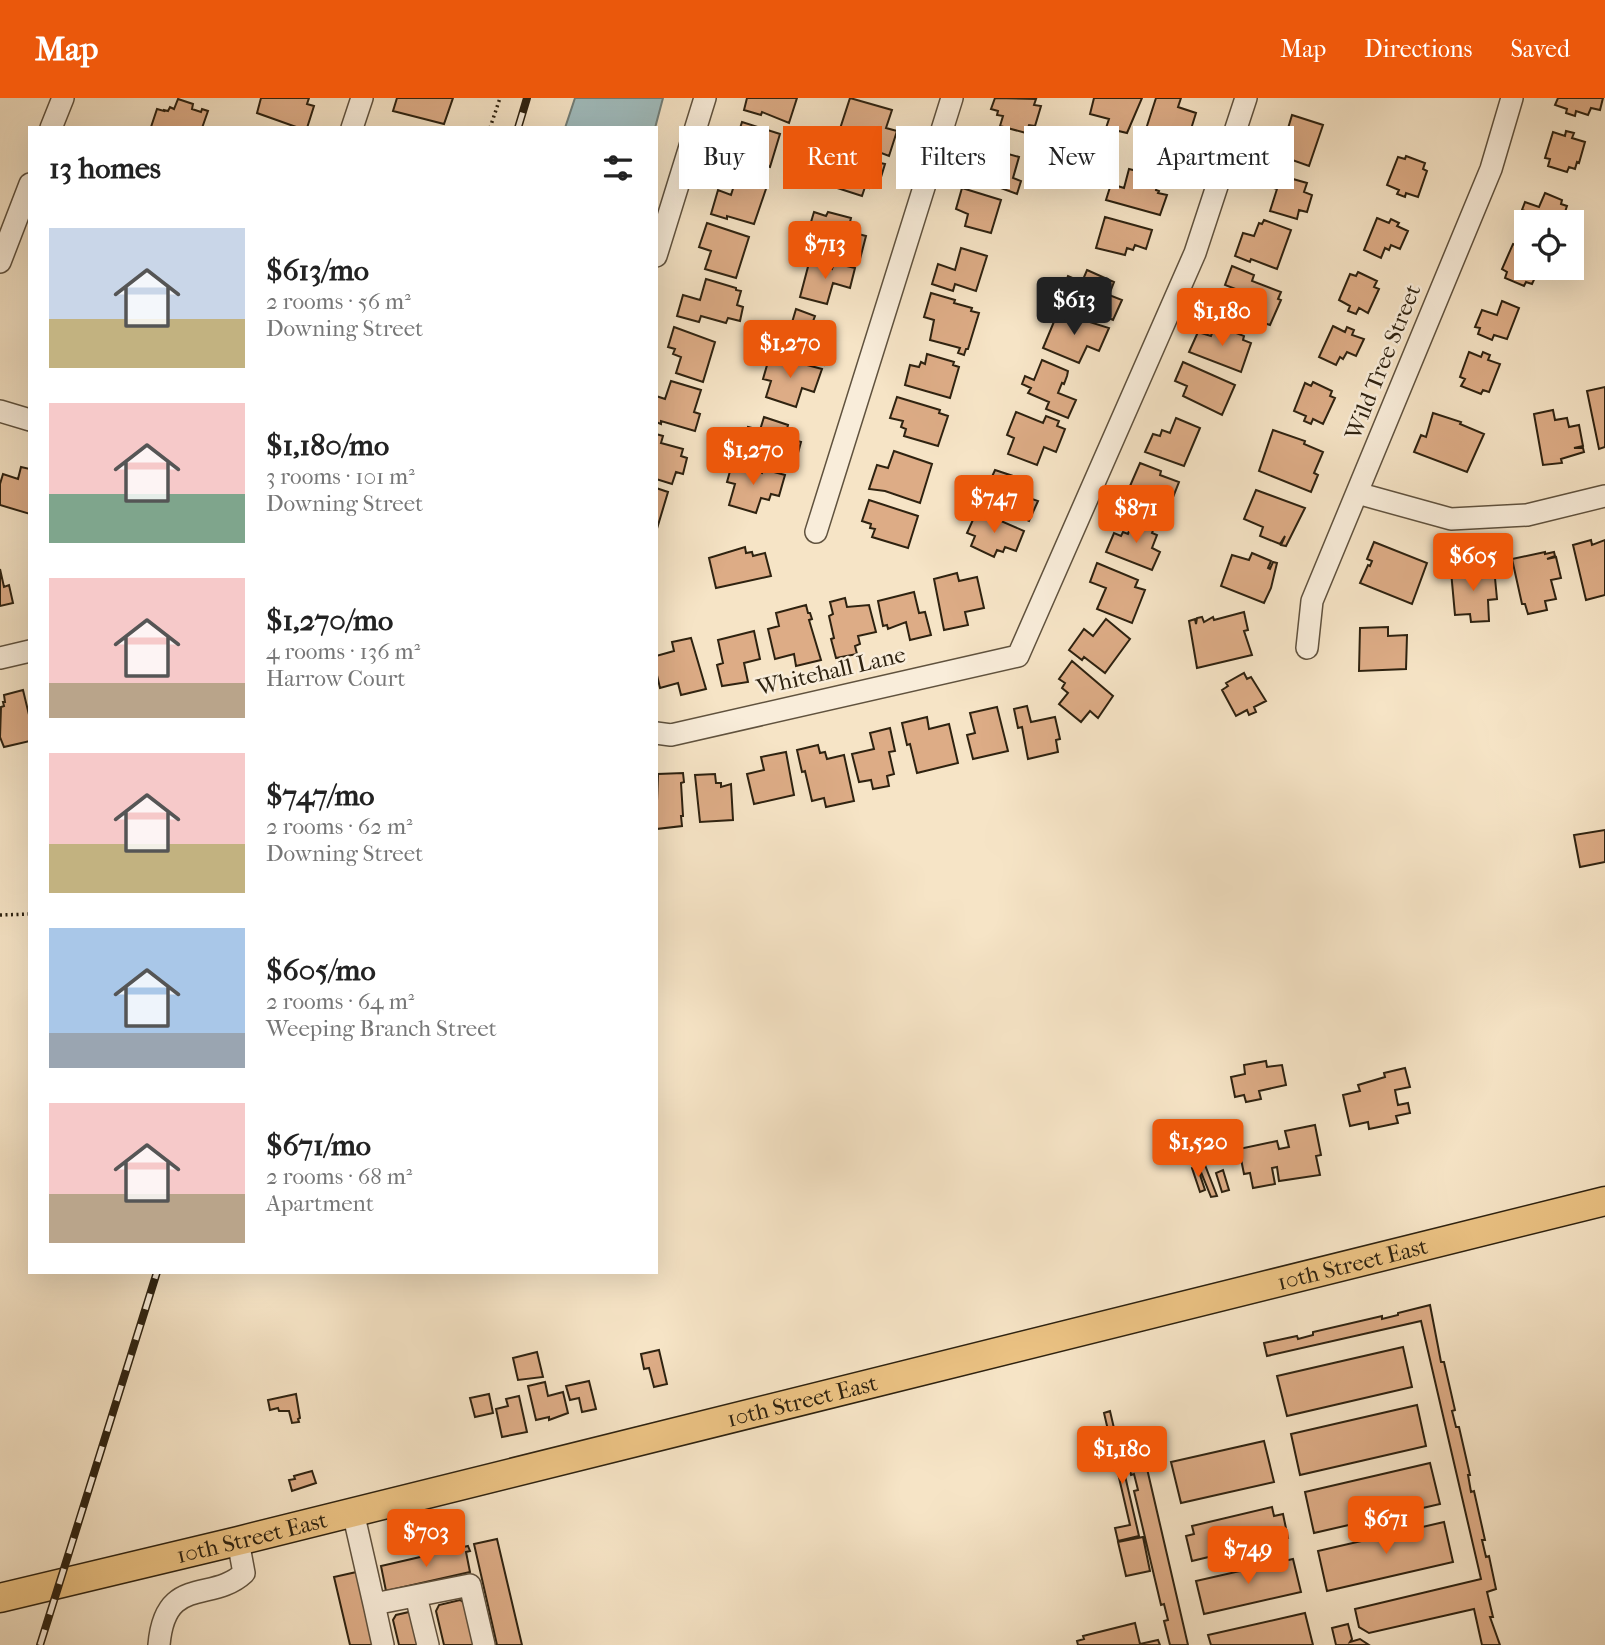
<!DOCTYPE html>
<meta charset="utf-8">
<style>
body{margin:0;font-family:"IM FELL French Canon",serif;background:#f6f6f6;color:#222;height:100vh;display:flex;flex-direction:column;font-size:26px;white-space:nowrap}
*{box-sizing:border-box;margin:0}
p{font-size:23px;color:#767676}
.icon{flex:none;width:38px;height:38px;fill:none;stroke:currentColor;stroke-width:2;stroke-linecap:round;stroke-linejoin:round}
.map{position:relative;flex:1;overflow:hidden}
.panel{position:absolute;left:28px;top:28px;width:630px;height:1148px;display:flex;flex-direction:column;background:#fff;border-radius:0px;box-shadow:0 7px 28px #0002}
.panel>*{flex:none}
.hud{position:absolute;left:679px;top:28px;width:665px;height:63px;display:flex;gap:14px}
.tools{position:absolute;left:1514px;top:112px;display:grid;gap:14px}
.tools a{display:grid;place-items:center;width:70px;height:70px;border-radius:0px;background:#fff;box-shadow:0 7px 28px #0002;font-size:35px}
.price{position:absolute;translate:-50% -60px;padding:0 16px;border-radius:7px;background:#ea580c;color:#fff;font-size:23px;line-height:46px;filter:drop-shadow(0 2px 4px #0008)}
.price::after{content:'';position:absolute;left:50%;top:42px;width:21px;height:16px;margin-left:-10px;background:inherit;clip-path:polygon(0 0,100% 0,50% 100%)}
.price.current{background:#222;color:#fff}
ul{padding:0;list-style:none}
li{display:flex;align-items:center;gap:21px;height:175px;padding:0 21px}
li span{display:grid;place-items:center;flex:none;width:196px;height:140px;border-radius:0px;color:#555}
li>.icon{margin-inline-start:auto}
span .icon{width:84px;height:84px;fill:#fffc;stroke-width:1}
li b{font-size:30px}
h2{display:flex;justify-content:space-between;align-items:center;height:84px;padding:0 21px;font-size:30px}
.tag{padding:0 24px;border-radius:0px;background:#fff;box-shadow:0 7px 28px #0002;font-size:24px;line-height:63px}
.tag.current{background:#ea580c;color:#fff}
header{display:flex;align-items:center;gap:42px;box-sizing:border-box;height:98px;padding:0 35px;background:#ea580c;color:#fff}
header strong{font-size:33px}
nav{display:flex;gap:38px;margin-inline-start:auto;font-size:24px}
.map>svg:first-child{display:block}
.water{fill:#a0bcbd;stroke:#727e78;stroke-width:2}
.building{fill:#ddac86;stroke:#2e2210;stroke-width:2}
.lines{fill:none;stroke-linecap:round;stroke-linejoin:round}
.minor-casing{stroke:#60523e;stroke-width:24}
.major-casing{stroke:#2e2210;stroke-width:31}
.path{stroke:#2e2210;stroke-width:3.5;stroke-dasharray:2 3.5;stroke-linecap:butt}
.minor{stroke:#f9edda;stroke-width:21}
.major{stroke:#ebc283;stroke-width:28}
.rail-casing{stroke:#2e2210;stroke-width:8}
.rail{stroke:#f9edda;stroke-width:5;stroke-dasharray:16;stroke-linecap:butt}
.labels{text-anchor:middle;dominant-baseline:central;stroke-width:5;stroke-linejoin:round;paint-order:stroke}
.street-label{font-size:23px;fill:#2e2210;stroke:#f9edda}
</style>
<header>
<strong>Map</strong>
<nav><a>Map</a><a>Directions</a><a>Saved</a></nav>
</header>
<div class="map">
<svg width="1605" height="1547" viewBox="0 0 1605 1547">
<rect width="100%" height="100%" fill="#f6e4c6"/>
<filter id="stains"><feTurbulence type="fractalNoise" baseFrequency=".00286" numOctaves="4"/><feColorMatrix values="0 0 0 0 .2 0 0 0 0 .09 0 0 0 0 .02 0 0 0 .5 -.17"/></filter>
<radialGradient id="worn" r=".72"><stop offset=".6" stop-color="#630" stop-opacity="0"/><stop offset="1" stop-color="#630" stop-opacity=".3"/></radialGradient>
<path class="water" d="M575,0H663L655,30H565Z"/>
<path class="building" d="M261,0H309L307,6L314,8L307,30H299L257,15Z
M397,0H453L444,26L393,13Z
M747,0H797L789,25L762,14L761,17L744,12Z
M850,0L892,12L886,30L897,33L889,58L868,50L869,48L838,37Z
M995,0L1036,1L1034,7L1041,8L1035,28L1029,27L1026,35L1000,28L1003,18L997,17L998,13L991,11Z
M1094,0H1142L1127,35L1106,30L1109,21L1090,16Z
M1156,0H1181L1178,9L1196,15L1187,44L1146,31Z
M1558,0H1603L1600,12L1591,10L1588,17L1576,13L1575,18L1566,15L1567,11L1555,7Z
M178,1L193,6L192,11L201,14L202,11L208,13L202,30L151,29L157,11L164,13V12L168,13L170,9L174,11Z
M1292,17L1323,27L1309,68L1284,59L1283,62L1267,57L1275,33L1286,37Z
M742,24L780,36L770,69L746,61L748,54L743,52L744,46L736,43Z
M1566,33L1574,35L1572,40L1585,44L1579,65L1577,64L1575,71L1569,69L1567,74L1548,68L1550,61L1545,60L1553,34L1565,38Z
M994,52L1019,59L1013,80L1021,83L1017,96L968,78L972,60L986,63L987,57L992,59Z
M835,55L885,66L878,89L870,87L869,90L865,89L862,98L825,86Z
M1406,58L1425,65L1423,71L1427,73L1418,99L1406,95L1405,99L1397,96L1399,92L1387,87L1398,59L1405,61Z
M1266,66L1288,73L1286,79L1307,85L1304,94L1312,97L1307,114L1299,112L1297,121L1270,113L1277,91L1260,86Z
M1129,71L1153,77L1151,85L1157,87L1156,92L1159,93L1158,95L1167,97L1160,117L1106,102L1111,86L1124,90Z
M737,78L767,88L754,126L727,118V121L711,116L718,92L731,97Z
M962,90L1001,102L991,135L965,128L968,116L956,111Z
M1545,95L1562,102L1561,106L1567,108L1563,120L1556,118L1553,124H1526L1521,122L1525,113L1522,112L1525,104L1539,109Z
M814,114L826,118L828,114L851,120L849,128L856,130L854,135L866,138L860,161L805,144Z
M1105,119L1152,132L1146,151L1135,147L1133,152L1127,150L1125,157L1096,150Z
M1377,120L1389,125L1391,121L1399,125L1397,128L1408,133L1400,151L1391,147L1389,152L1385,150L1381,160L1364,152Z
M1264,122L1291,132L1277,171L1251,161L1250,164L1235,158L1243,135L1254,138L1259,125L1262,126Z
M707,125L749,139L736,180L705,171L711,153L699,149Z
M1513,146L1524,151L1526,147V170L1539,171L1532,186L1526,184L1524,188L1505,180L1507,174L1502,171Z
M961,150L987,158L976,193L955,186L953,193L932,186L938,166L955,172Z
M809,165L832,171L834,165L855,170L850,190L833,185L827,206L800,199Z
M1232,168L1254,177L1252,183L1281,194L1278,201L1281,202L1270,227L1233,215L1241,193L1225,187Z
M1087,172L1114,184L1109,197L1122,202L1113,222L1060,199L1068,178L1082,184Z
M1358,174L1377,183L1374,189L1379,191L1368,215L1359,210L1356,216L1348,213L1350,208L1339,202L1350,176L1356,178Z
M706,181L736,190V192L741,193L737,207L743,209L740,223L728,220L726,225L701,218L699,224L677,218L683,197L700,202Z
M931,195L955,202L954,205L972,210L971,213L979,215L968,251H966L964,257L958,255L960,250L930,242L934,222L924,219Z
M1502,203L1519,210L1507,241L1494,237L1492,242L1478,236L1480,230L1475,229L1482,212L1497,217Z
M796,211L815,218L812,226L817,227L815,234L821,236L819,242L831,245L824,267L782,253L784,249L775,246L778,234L788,238Z
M1058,214L1109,230L1099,253L1087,248L1079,265L1043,250Z
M1333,228L1345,234L1347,229L1354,232L1352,237L1364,241L1356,258L1347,254L1343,261L1340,259L1336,267L1319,259Z
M674,229L715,244L703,284L676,275L681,259L673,256L675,251L668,249Z
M1221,229L1244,238L1243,242L1251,245L1241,274L1189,254L1198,234L1211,238L1213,233L1219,235Z
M1469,254L1481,259L1483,254L1490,257L1488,262L1500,266L1489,294L1483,292L1481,296L1461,288L1465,281L1460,279Z
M927,256L954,264L953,267L959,269L950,300L905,287L910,267L919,269L921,264L925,266Z
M770,257L822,271L814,294L802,290L796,309L766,299L771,283L763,281Z
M1042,262L1068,273L1067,278L1064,286L1062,285L1058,295L1076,302L1068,320L1046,311L1049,304L1028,295L1031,290L1022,286L1025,278L1034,282Z
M1183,264L1235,287L1222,317L1183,298L1187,288L1175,283Z
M671,283L701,292L694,314L700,316L695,333L661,323V326L656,324V298L665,301Z
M1313,284L1332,293L1330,298L1335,300L1323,326L1313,321L1311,326L1304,323L1306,318L1294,313L1305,285L1311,288Z
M1605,289V349L1599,351L1587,293Z
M897,299L940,312L939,315L948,318L938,348L904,338L906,331L901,329L903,323L890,320Z
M1553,312L1555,322L1567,320L1569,329L1579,327L1583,348L1574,350H1583L1584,354L1561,361L1562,365L1543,367L1534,316Z
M1016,314L1043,325L1046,318L1059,323L1057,328L1065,331L1056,354L1044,349L1037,367L1008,356L1014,340L1007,337Z
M1433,315L1461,324L1460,326L1484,336L1467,374L1414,354L1421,337L1426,339Z
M764,319L788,327L786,335L791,336L790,341L801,344L795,366L742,348L748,329L760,332Z
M1176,320L1200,330L1184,368L1145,354L1153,336L1160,338L1162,332L1170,335Z
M1273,332L1305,343L1304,346L1323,354L1314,375L1318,377L1311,394L1259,373Z
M656,336L663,338L661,345L683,351L681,358L687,360L683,376L676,374L672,386L656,381Z
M894,353L932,366L920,405L885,393L869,391L877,367L888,370Z
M1140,365L1161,373L1160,377L1179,384L1164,422L1135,410L1142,393L1130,388Z
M732,366L762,375L763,371L785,377L779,398L771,396L769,402L761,400L756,415L729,407L735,386L727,384Z
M21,369L30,371V416L0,407V386L3,376L18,381Z
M995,372L1031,384L1027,394L1031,396L1029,400L1038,403L1029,423L982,401Z
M656,390L668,394L656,434Z
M1256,392L1305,410L1286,448L1281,447L1285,438L1280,446L1260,438L1263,429L1244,421Z
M869,402L918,418L908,450L872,439L875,431L870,430L871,426L862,423Z
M976,415L984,419L985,416L1024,433L1016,453L1005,449L1003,454L997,452L994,459L971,448L975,438L967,435Z
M1140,419L1156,425L1152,435L1157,437L1152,450L1160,454L1152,472L1106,454L1114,435L1121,438L1123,434L1128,436L1131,427L1136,429Z
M1591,442L1592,447L1605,442V497L1586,502L1573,447Z
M1374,444L1427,465L1412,506L1360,485L1368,467L1370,468L1372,463L1367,461Z
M745,449L746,455L752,454L753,458L765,455L771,478L716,490L709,460Z
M1545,454V456L1554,454L1555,458L1547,461L1556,459L1561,480L1551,482L1556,501L1545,503L1547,512L1528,516L1525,506H1522L1512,461Z
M1252,455L1271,463L1268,470L1270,471L1273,464L1277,465L1271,490L1264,505L1221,488L1232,457L1249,462Z
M1097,465L1138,482L1135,489L1145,492L1132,525L1097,511L1106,490L1090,484Z
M0,471L4,489L9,487L13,505L0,508Z
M1466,471H1470L1471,474H1495V479L1486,480H1495L1497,501L1488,502L1489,523L1471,524L1470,516L1455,517L1451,473Z
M957,475L959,483L977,479L984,510L965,514L968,527L944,532L934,481Z
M914,494L919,515L925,514L931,537L910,542L906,524L888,531L887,527L883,528L878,503Z
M845,500L847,509L869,507L876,534L858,538L860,546L855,548L857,556L836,560L831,541L834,540L829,518L833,516L830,504Z
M806,507L808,515H810L812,521L809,522L821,562L796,568L794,556L775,561L768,531L779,528L776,515Z
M1244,514L1248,532L1244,533L1252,557L1197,570L1189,523L1195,521L1196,526L1197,520L1202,519L1204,524L1213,519L1214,522Z
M1106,521L1130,541L1105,575L1084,559L1082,562L1069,552L1084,531L1093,538Z
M1388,529V538L1407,537L1406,571L1359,573L1360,530Z
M754,533L760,561L744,565L748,584L722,588L717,567L723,565L718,542Z
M691,540L706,591L681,597L678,585L660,590L656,573V558L674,553L672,544Z
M1072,563L1113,598L1098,620L1090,613L1081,624L1059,606L1068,595L1062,590L1065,585L1059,581Z
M1244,575L1247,581L1251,579L1266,603L1254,609L1256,614L1249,617L1247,612L1236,618L1222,592L1228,588L1226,585Z
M23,592L30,621V643L4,649L0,639L1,609L4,608L3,604H5L4,597Z
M1027,608L1031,624L1055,619L1060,641L1056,642L1058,654L1028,661L1022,629L1018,630L1014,611Z
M997,609L1008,653L973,661L967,637L975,635L970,615Z
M927,619L929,631L949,626L958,665L917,675L910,646L907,647L902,625Z
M890,630L895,653L889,654L894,676L887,678L889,688L873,691L871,682L859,684L852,656L874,651L870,635Z
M818,647L820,655L825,654L827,661L844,657L854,703L826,709L824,700L812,703L805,673L802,674L797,652Z
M786,654L794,697L754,706L747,676L764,672L761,659Z
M683,675L684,684L681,685L683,718H681L682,728L656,731L658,676Z
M715,676L716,685H721V689L731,686L733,722L700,724L695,677Z
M1605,732V764L1580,769L1574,737Z
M1266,963L1267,969L1282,967L1286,987L1259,993L1261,1001L1246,1004L1244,997L1235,999L1231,979L1245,976L1244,967Z
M1405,970L1410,989L1395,992L1398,1007L1408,1005L1410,1015L1396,1018L1398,1025L1369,1031L1368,1024L1350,1028L1343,997L1360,993L1358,987L1385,979L1384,975Z
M1315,1027L1321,1057L1316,1058L1320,1077L1279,1083L1277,1069L1272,1070L1275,1086L1253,1090L1250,1075L1244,1076L1239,1051L1277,1043L1279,1051L1289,1049L1285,1033Z
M1205,1067L1217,1098L1211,1099L1199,1069Z
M1197,1068L1205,1092L1200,1094L1192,1070Z
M1223,1072L1229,1092L1222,1094L1216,1075Z
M1430,1207L1441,1264H1444L1455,1312L1452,1313L1456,1329H1459L1470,1377H1468L1471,1394L1474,1393L1485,1442H1482L1486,1459L1489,1458L1496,1491L1487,1494L1493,1519H1490L1500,1547H1482L1474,1511L1369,1535L1359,1529L1355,1511L1481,1481L1421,1223L1267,1258L1264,1245L1297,1238L1298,1241L1313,1237V1234L1382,1218V1221L1398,1217V1215Z
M1403,1249L1412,1289L1287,1318L1277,1278Z
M659,1252L667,1286L654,1289L649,1270L644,1271L641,1256Z
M537,1254L543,1279L518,1282L513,1260Z
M589,1283L596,1311L582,1314L579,1300L570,1302L566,1288Z
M545,1284L548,1298L563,1294L568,1315L549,1322V1319L536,1322L528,1288Z
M296,1296L300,1320L298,1321L299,1324L292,1325L289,1313H279L278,1310L270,1312L268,1302Z
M489,1296L493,1315L475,1319L470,1300Z
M519,1298L527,1334L502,1339L496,1311L508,1308L506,1301Z
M1417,1307L1426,1348L1300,1377L1291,1336Z
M1110,1313L1139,1438L1118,1443L1115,1430L1130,1427L1104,1315Z
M1264,1343L1274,1384L1181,1405L1171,1364Z
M1142,1349L1188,1547H1170L1164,1523L1168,1522L1164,1506L1161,1507L1134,1393L1138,1392L1134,1376L1131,1377L1125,1353Z
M1430,1365L1440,1406L1314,1435L1305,1394Z
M312,1373L316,1385L292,1393L289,1382L295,1381L294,1378Z
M1272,1409L1274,1418L1283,1416L1288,1440L1192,1463L1186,1438L1194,1436L1192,1428Z
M1444,1424L1453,1464L1327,1493L1318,1453Z
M1143,1439L1150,1473L1126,1478L1118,1444Z
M497,1441L522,1547H497L474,1446Z
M468,1448L470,1453L466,1454L470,1474L386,1493L381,1468Z
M1293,1461L1301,1494L1204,1516L1196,1483Z
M361,1473L378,1547H350L334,1479Z
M460,1502L466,1506L475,1547H444L436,1513L439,1507Z
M409,1514L422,1547H399L393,1522L396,1517Z
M1305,1515L1313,1547H1211L1208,1537Z
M1135,1525L1140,1546L1158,1542L1160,1547H1078L1077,1543L1084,1541L1083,1538Z
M1348,1526L1352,1541L1350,1544L1360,1541L1369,1547H1336L1332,1530Z"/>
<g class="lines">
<defs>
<path id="minor" d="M51,30L63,0
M352,30L362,0
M656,158L705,0
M0,164L30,86
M0,313L30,322
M1357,395L1451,421L1527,417L1605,398
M816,434L952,0
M1307,550L1312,503L1491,71L1512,0
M0,560L30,553
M656,635L671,637L1018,558L1195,155L1246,0
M353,1414L374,1506L470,1487L484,1547
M416,1498L428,1547
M374,1506L383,1547
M159,1547C165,1476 212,1505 244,1475L238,1443"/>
<g id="major">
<path id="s1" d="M0,1500L238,1443L1605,1103"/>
</g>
</defs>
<use href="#minor" class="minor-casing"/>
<use href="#major" class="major-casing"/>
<path class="path" d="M490,30L500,0
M0,817L30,816"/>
<use href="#minor" class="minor"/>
<use href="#major" class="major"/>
<defs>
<path id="rail" d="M518,30L527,0
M40,1547L157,1174"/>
</defs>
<use href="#rail" class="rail-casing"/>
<use href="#rail" class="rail"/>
</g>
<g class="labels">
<g class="street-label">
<text transform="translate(1383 264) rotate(-68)">Wild Tree Street</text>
<text transform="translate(831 573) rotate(-13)">Whitehall Lane</text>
<text stroke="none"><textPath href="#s1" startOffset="1393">10th Street East</textPath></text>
<text stroke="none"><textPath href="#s1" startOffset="826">10th Street East</textPath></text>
<text stroke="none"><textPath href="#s1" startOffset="259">10th Street East</textPath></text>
</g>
</g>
<rect width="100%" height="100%" filter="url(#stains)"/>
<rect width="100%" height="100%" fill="url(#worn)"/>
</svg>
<div class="tools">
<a><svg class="icon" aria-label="locate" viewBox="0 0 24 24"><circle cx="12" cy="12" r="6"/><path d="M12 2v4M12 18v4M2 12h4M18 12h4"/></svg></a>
</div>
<b class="price" style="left:825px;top:183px">$713</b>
<b class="price current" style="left:1074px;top:239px">$613</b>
<b class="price" style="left:1222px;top:250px">$1,180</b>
<b class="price" style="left:790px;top:282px">$1,270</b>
<b class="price" style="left:753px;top:389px">$1,270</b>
<b class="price" style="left:994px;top:437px">$747</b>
<b class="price" style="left:1136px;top:447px">$871</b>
<b class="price" style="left:1473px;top:495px">$605</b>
<b class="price" style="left:1198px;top:1081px">$1,520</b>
<b class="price" style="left:1122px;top:1388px">$1,180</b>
<b class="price" style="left:1386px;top:1458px">$671</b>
<b class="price" style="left:426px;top:1471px">$703</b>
<b class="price" style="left:1248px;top:1488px">$749</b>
<div class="hud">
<a class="tag">Buy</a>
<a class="tag current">Rent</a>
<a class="tag">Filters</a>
<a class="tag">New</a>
<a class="tag">Apartment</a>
</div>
<section class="panel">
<h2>13 homes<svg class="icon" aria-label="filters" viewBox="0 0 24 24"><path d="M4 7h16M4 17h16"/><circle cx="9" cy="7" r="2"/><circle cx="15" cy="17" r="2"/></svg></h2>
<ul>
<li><span style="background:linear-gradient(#c9d6e8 65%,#c2b280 0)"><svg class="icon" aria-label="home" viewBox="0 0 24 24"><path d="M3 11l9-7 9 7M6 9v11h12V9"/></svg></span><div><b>$613/mo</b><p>2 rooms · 56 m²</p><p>Downing Street</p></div></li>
<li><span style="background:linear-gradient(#f6c9c9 65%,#7fa58c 0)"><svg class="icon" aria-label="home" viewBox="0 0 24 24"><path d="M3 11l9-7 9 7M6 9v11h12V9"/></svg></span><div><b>$1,180/mo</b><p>3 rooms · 101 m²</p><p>Downing Street</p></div></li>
<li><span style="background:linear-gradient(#f6c9c9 75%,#b9a48a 0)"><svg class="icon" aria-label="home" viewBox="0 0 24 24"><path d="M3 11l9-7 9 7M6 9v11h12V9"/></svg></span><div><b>$1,270/mo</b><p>4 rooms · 136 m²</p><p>Harrow Court</p></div></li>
<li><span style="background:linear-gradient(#f6c9c9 65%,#c2b280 0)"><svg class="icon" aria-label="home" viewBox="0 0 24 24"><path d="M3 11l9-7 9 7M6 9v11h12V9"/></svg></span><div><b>$747/mo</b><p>2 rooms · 62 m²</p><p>Downing Street</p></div></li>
<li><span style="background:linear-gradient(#a9c7e8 75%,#9aa5b1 0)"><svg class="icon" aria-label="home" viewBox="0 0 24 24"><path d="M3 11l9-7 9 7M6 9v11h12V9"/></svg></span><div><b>$605/mo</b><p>2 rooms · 64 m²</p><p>Weeping Branch Street</p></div></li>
<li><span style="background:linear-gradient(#f6c9c9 65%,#b9a48a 0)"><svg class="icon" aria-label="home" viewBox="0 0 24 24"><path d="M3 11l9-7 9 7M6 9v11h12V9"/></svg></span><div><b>$671/mo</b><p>2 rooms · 68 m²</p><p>Apartment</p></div></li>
</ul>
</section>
</div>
